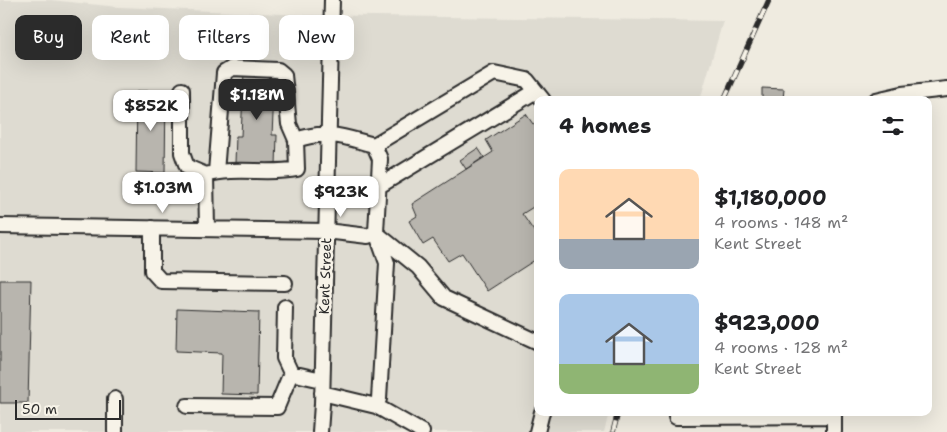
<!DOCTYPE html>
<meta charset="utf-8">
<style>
body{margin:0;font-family:"Shantell Sans",sans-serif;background:#f6f6f6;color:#202124;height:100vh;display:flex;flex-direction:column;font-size:19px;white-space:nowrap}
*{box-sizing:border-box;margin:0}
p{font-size:16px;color:#757577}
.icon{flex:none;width:28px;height:28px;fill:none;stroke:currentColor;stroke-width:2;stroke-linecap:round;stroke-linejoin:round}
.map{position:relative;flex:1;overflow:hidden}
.panel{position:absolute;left:534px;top:96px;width:398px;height:320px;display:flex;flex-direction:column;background:#fff;border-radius:10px;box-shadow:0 5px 20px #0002}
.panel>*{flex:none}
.top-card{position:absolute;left:15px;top:15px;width:444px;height:45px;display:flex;gap:10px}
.scale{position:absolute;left:15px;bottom:12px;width:106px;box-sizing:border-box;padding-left:5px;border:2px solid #2b2b2b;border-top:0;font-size:14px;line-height:18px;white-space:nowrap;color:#2b2b2b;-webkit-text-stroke:4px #f7f3e8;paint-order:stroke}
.price{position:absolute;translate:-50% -42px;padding:0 11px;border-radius:10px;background:#fff;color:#222;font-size:16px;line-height:32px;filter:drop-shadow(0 1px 2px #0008)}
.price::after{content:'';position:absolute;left:50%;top:30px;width:15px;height:11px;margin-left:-8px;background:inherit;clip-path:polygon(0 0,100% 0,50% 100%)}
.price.on{background:#2b2b2b;color:#fff}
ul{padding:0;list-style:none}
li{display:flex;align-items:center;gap:15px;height:125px;padding:0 25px}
li span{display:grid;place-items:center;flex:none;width:140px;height:100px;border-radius:10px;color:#555}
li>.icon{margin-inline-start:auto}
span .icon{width:60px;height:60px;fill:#fffc;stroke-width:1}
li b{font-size:21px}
h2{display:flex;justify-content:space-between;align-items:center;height:60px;padding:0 25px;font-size:21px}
.pill{padding:0 18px;border-radius:10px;background:#fff;box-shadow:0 5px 20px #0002;font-size:18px;line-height:45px}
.pill.on{background:#2b2b2b;color:#fff}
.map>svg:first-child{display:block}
.built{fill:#dedbd1}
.building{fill:#b8b5ae;stroke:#2b2b2b}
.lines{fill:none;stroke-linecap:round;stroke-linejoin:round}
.minor-casing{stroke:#2b2b2b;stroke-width:18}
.minor{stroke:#f7f3e8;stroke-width:14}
.rail-casing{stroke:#2b2b2b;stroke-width:5.5}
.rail{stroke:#f7f3e8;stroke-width:4;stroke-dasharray:11;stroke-linecap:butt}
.labels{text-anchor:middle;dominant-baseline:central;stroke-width:5;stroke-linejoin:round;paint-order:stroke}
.street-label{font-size:14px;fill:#2b2b2b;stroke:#f7f3e8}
</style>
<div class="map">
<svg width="947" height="432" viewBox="0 0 947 432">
<rect width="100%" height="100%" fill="#efebe0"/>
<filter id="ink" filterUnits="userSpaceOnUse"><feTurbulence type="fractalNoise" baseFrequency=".02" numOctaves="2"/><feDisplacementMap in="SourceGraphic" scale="10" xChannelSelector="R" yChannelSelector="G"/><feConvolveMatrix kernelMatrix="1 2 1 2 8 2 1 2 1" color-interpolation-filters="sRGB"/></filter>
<g filter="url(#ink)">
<path class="built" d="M0,0H51L118,7L305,15L723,21L700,100H538V412L609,413L604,432H0Z"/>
<path class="building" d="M244,72L275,73L272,135H277L276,165L235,163L236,136H241Z
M762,88L784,89L783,100H762Z
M137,91H166L165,173L136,172Z
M526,114L533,124L538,121V204L522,214L538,237V258L487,291L462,253L448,261L433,239L423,245L409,221L417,216L412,204L493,152L486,140Z
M478,148L484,157L466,169L460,160Z
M0,280H31L28,403H0Z
M177,309L259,312L257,395L221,394L222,353L176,351Z"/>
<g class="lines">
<defs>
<path id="minor" d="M876,100L902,94L947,89
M374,145L494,73L527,80L543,100
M216,172L224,73L232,68L278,70L284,75L289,124L296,140
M206,175L207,229
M379,186L536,91
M0,226L326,231L368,236L376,232L380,159L374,145C344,137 326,129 296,140L297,169C267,175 236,166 206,175L187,167L182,153V90
M152,228V271L161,281L285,283
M376,233L418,267L444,298L538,342
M285,307L284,358L291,373L322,380
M322,393L376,406L379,399L387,263L376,232
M115,399V432
M187,406L277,407L291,373
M376,406L422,432
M676,412V417L834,416
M320,432L322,404L332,0
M537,432L542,412
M834,432V412"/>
</defs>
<use href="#minor" class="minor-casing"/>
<use href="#minor" class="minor"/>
<defs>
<path id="rail" d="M724,100L769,0
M613,432L618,412"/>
</defs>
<use href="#rail" class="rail-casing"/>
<use href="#rail" class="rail"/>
</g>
</g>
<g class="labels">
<g class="street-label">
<text transform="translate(325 276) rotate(-88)">Kent Street</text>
</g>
</g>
</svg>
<div class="scale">50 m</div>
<b class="price on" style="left:257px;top:121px">$1.18M</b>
<b class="price" style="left:151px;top:132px">$852K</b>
<b class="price" style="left:163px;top:214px">$1.03M</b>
<b class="price" style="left:341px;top:218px">$923K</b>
<div class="top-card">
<a class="pill on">Buy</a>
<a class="pill">Rent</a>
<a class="pill">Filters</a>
<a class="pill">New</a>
</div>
<section class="panel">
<h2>4 homes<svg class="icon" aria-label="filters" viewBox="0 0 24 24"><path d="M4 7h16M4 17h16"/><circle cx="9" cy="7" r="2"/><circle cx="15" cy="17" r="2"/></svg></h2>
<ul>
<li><span style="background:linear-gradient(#ffd9b3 70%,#9aa5b1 0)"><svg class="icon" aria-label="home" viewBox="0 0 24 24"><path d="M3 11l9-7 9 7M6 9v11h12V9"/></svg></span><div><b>$1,180,000</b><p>4 rooms · 148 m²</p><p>Kent Street</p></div></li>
<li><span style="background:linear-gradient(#a9c7e8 70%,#8fb573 0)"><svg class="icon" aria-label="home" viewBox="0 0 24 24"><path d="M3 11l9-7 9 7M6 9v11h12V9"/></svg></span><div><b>$923,000</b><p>4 rooms · 128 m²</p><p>Kent Street</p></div></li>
</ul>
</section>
</div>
